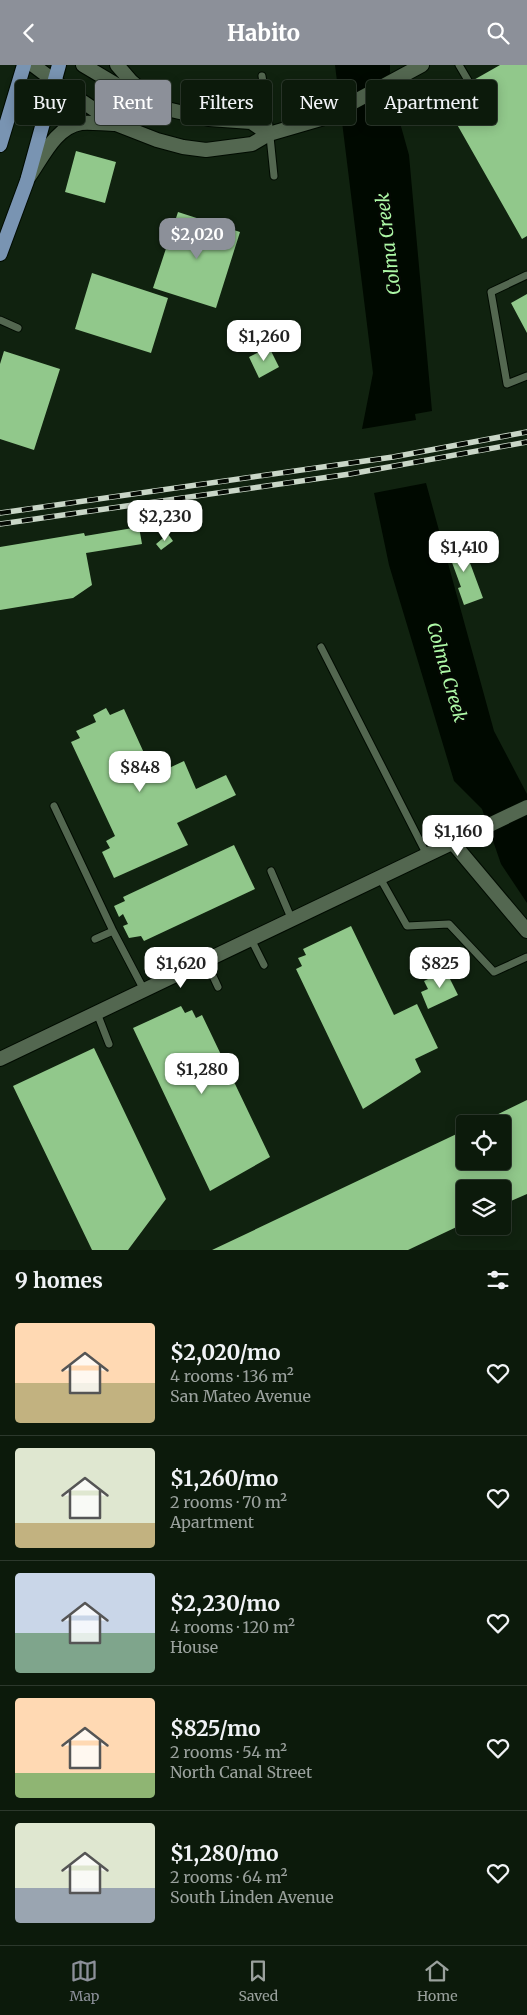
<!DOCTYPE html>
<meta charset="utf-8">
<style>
body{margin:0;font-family:Merriweather,serif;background:#1a2719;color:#f1f3f6;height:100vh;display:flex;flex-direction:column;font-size:19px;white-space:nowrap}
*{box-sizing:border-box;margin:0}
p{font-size:16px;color:#9aa19d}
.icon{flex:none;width:28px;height:28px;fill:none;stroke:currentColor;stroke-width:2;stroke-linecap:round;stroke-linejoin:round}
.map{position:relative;height:1185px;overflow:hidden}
.panel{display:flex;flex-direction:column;background:#0c1a0b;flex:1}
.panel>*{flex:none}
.hud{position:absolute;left:15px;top:15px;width:498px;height:45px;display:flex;gap:10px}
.buttons{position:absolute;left:456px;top:1050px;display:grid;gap:10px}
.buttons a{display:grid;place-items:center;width:55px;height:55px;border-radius:5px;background:#0c1a0b;box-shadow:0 2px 12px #0003,0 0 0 1px #2c382c;font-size:25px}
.price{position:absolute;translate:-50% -42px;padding:0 11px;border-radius:10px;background:#fff;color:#222;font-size:16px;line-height:32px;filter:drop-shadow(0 1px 2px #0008)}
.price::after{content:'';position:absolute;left:50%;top:30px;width:15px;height:11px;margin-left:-8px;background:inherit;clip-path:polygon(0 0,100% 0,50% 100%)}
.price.selected{background:#8c9099;color:#fff}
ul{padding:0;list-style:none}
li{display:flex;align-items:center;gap:15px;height:125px;padding:0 15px}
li+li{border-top:1px solid #2c382c}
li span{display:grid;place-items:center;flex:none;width:140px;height:100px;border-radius:5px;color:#555}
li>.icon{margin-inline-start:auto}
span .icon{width:60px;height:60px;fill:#fffc;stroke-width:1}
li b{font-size:21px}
h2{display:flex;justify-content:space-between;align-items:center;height:60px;padding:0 15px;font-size:21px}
.pill{padding:0 18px;border-radius:5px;background:#0c1a0b;box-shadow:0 2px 12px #0003,0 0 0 1px #2c382c;font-size:18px;line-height:45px}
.pill.selected{background:#8c9099;color:#fff}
header{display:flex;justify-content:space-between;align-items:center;height:65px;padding:0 15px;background:#8c9099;color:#fff;font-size:22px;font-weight:800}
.menu{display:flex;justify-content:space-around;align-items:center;height:70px;border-top:1px solid #2c382c;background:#0c1a0b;font-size:14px;color:#9aa19d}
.menu a{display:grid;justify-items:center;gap:2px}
.menu .selected{color:#8c9099}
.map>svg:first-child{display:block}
.water{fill:#000900}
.building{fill:#91c88b}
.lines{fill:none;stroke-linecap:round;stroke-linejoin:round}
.service-casing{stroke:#000b00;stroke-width:9}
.minor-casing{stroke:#000b00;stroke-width:16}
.tertiary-casing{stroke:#000b00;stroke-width:16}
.secondary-casing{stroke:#000b00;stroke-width:16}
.primary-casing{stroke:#000b00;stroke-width:16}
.service{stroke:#536750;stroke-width:7}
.minor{stroke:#536750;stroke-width:14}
.tertiary{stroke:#536750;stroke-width:14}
.secondary{stroke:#536750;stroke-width:14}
.primary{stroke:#7994b2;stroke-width:14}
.rail-casing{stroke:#c9d6c7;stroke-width:5.5}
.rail{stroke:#040903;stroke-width:4;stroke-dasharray:11;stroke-linecap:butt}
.labels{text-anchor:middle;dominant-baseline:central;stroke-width:5;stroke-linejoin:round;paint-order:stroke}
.water-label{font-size:18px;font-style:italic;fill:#aef9a7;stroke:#040903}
</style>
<header><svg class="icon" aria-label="back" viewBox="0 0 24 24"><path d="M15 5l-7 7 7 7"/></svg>Habito<svg class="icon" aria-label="search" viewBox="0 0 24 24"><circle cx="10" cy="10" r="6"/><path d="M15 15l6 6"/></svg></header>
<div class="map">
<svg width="527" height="1185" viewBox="0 0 527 1185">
<rect width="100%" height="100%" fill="#10220f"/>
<path class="water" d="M335,0H390V22L409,90L432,346L415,349L416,355L362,364L373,308Z
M426,418L494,666L527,729V838L501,799L482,744L454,716L389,500L374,428Z"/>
<path class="building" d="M500,0H527V171L522,174L442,33Z
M76,86L116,97L105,138L65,127Z
M178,147L240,167L216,243L153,223Z
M92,208L168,233L151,288L75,264Z
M527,229V268L511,238Z
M269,282L279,302L259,313L249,292Z
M4,286L60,304L34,385L0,374V299Z
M139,462L142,479L86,488L92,520L73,533L0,545V482L84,468L85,471Z
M168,469L173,476L161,485L156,479Z
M460,471L483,533L464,540L458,523L461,522L450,492L451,474Z
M106,643L110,650L124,644L154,710L184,696L196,724L226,710L236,730L177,758L188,780L114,813L102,787L110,783L106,776L115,771L71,677L80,673L76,666L96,657L93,650Z
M234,780L255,824L144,876L141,871L129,873L123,861L128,859L123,849L119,852L114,841L125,836L123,832Z
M351,861L394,950L417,939L438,983L415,994L421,1007L363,1044L296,904L302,901L298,893L306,890L303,884Z
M453,902L457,910L450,914L458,930L428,944L421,927L428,924L424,916Z
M181,941L185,948L192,945L196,953L202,950L270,1092L210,1126L133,963Z
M94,983L166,1134L128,1185H92L13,1021Z
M527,1035V1129L502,1140V1124H465V1158L408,1185H212L465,1065V1096H502V1059H478Z"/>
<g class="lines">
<defs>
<path id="service" d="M459,0L469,17
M262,11L267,42L274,111
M527,210L491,227L507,319L527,311
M0,255L18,263
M321,582L427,790
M54,741L113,866
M271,806L292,855
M380,813L407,861L449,859L494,907L527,892
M95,874L113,866L144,925
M251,874L264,900
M206,896L218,922
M97,948L109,979"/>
<path id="minor" d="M453,778L527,866"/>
<path id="tertiary" d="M0,994L527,742"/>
<path id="secondary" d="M33,0L77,33L116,59L157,75L183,82L206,85L252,79L269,69L324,53L422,0
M83,0L142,35L167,44L209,54L251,57L269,69
M117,0L131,16L150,32
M28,113C42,94 55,62 81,58C92,57 104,59 116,59"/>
<path id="primary" d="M0,80L24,0
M0,189L27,116L59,0"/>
</defs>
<use href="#service" class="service-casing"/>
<use href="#minor" class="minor-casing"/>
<use href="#tertiary" class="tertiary-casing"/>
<use href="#secondary" class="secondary-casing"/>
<use href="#primary" class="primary-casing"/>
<use href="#service" class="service"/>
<use href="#minor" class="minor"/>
<use href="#tertiary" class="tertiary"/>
<use href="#secondary" class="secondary"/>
<use href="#primary" class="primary"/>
<defs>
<path id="rail" d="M0,448L393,392L527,367
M0,459L350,409L527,377"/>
</defs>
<use href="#rail" class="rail-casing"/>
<use href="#rail" class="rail"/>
</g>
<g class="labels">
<g class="water-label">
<text transform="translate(388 179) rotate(-97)">Colma Creek</text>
<text transform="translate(447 607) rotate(74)">Colma Creek</text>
</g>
</g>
</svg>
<div class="buttons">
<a><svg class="icon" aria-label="locate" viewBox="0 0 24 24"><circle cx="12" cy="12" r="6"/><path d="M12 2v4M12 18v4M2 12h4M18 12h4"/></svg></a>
<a><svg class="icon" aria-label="layers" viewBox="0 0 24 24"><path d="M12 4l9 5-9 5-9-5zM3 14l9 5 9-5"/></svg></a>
</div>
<b class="price selected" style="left:197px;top:195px">$2,020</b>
<b class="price" style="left:264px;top:297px">$1,260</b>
<b class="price" style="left:165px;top:477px">$2,230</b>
<b class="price" style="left:464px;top:508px">$1,410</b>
<b class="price" style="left:140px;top:728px">$848</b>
<b class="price" style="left:458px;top:792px">$1,160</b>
<b class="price" style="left:181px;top:924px">$1,620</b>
<b class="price" style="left:440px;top:924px">$825</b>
<b class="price" style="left:202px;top:1030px">$1,280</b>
<div class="hud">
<a class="pill">Buy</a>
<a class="pill selected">Rent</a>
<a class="pill">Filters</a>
<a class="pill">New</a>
<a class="pill">Apartment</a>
</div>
</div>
<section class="panel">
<h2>9 homes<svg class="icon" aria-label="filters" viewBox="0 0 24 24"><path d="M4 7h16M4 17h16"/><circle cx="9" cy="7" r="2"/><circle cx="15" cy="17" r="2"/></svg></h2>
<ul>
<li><span style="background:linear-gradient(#ffd9b3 60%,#c2b280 0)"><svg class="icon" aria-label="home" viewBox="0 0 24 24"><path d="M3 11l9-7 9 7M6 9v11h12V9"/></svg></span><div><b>$2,020/mo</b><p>4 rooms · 136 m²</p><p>San Mateo Avenue</p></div><svg class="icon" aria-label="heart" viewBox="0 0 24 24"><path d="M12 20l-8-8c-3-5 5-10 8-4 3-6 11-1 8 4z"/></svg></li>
<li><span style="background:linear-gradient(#dfe7d0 75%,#c2b280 0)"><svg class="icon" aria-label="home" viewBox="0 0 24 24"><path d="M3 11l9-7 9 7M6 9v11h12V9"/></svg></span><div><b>$1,260/mo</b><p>2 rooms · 70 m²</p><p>Apartment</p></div><svg class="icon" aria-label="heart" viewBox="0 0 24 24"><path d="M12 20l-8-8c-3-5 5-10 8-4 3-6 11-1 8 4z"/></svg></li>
<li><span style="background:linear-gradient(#c9d6e8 60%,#7fa58c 0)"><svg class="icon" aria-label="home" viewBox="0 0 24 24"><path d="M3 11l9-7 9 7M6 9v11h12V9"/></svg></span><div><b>$2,230/mo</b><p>4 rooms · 120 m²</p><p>House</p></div><svg class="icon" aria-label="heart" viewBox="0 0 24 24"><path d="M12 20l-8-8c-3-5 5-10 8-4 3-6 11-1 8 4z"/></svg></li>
<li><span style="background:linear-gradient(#ffd9b3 75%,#8fb573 0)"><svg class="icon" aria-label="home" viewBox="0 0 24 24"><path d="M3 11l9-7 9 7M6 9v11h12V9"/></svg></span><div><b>$825/mo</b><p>2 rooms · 54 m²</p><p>North Canal Street</p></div><svg class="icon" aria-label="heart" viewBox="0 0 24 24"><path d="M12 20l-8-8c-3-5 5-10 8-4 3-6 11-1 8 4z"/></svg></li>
<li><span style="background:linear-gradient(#dfe7d0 65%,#9aa5b1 0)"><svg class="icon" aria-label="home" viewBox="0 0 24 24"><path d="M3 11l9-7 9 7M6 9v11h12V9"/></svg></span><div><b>$1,280/mo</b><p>2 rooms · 64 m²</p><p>South Linden Avenue</p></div><svg class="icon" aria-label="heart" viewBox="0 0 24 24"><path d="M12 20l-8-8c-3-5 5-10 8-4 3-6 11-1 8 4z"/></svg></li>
</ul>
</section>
<nav class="menu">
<a class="selected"><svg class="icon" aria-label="map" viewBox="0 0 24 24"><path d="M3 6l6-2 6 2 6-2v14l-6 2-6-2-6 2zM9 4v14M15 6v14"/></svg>Map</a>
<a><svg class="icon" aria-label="saved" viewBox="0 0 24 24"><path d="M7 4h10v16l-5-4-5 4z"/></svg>Saved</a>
<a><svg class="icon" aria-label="home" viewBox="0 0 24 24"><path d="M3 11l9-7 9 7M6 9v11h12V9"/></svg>Home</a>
</nav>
